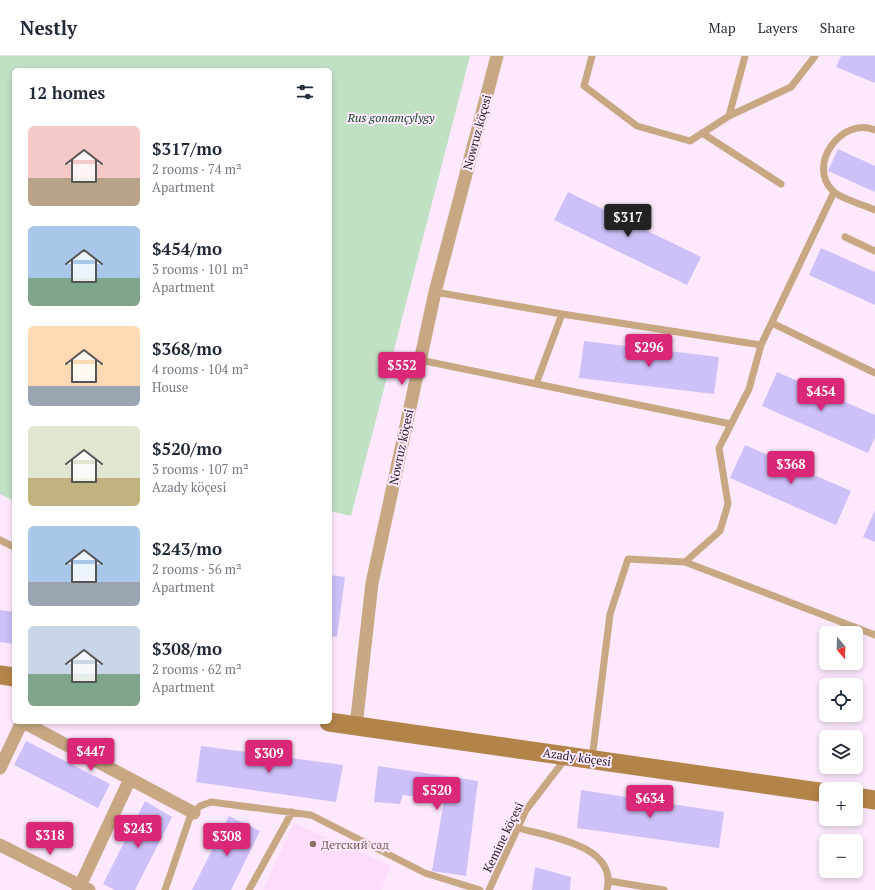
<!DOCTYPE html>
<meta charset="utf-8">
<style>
body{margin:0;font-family:"PT Serif",serif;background:#f2f2f3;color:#1f2937;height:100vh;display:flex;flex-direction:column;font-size:15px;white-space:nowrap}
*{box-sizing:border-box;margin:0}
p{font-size:13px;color:#747a83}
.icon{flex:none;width:22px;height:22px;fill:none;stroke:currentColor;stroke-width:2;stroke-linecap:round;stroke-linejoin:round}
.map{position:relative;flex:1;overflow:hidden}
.side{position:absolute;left:12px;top:12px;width:320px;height:656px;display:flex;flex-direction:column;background:#fff;border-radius:6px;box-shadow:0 2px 6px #0003}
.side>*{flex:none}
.needle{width:26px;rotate:161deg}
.tools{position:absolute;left:819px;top:570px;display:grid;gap:8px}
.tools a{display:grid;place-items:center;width:44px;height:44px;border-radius:6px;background:#fff;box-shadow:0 2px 6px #0003;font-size:20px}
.price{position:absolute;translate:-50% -34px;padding:0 9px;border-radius:4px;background:#db2777;color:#fff;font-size:13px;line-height:26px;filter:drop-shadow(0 1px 2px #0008)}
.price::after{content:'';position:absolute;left:50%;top:24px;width:12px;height:9px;margin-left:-6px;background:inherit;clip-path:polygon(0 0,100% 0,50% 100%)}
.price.selected{background:#222;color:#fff}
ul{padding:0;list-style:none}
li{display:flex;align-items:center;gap:12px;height:100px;padding:0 16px}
li span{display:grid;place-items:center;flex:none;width:112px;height:80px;border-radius:6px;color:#555}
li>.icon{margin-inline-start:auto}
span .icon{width:48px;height:48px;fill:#fffc;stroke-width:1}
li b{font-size:17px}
h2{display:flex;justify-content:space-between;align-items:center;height:48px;padding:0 16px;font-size:17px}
header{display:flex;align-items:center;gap:24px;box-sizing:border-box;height:56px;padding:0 20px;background:#fff;border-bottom:1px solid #e0e1e3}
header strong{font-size:19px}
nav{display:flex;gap:22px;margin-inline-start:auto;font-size:14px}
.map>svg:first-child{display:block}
.built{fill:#fcdbfb}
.green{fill:#c1e1c5}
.building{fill:#cec0f9}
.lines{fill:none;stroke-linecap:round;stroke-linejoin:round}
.lane{stroke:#c7a883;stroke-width:7}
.street{stroke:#c7a883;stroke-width:13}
.secondary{stroke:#b28449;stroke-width:19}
.education-dot{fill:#8d6e63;stroke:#fde8fd;stroke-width:1.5}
.labels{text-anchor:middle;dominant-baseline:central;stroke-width:4;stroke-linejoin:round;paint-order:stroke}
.park-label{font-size:12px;font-style:italic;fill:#154b23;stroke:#fde8fd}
.street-label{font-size:12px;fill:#231a23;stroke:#fde8fd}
.education-label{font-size:12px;fill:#785e54;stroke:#fde8fd;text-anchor:start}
</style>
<header>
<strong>Nestly</strong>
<nav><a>Map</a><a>Layers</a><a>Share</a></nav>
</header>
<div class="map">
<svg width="875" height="834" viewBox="0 0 875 834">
<rect width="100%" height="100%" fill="#fde8fd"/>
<path class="built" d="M294,767L391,810L381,834H263Z"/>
<path class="green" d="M0,0H470L351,460L330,455V14H14V445L0,438Z"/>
<path class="building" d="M841,0H875V27L836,11Z
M838,93L875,110V136L828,115Z
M568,136L701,201L687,229L554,164Z
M821,192L875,216V249L809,219Z
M584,285L719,301L714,338L579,322Z
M777,316L875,359V381L868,397L762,350Z
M745,389L851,435L836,469L730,422Z
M875,454V486L863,481Z
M330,519L345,521L337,581L330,580Z
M0,554L14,556V588L0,586Z
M26,685L110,728L98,752L14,709Z
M201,690L343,709L336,746L196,726Z
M378,710L478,725L466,820L432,815L444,744L403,739L400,748L374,746Z
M581,734L724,756L719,792L577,772Z
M145,745L172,761L135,834H115L103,828Z
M229,760L260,775L231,834H192Z
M535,811L571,821L570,834H532Z"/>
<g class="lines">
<path class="lane" d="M592,0L584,30L637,70L690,85L729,60L745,0
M729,60L791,31L815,0
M875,74C842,60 806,109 833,135C841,143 864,149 875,154
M702,77L781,128
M845,181L875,195
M435,236L562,258L761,289
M772,267L875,317
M420,304L731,368
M536,328L562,258
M0,484L14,491
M685,506L875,579
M592,703L610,558L628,503L685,506L720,475L728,448L719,392L749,333L761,289L834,136
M518,772C549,781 618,789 607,834
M609,825L664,834
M165,834L190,761L200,750L211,746L311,759L425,817L480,834
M249,834L292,756
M489,834L526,754L566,702"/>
<path class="street" d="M356,670L372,527L435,236L497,0
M0,712L20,670L27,668L194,757
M0,789L89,834
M78,834L130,723"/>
<path class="secondary" d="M0,619L14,621
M329,666L826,737
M856,741L875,744"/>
</g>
<circle class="education-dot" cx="313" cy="788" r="4"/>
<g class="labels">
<g class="park-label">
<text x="391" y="61">Rus gonamçylygy</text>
</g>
<g class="street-label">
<text transform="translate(477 76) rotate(-75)">Nowruz köçesi</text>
<text transform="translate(401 391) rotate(-78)">Nowruz köçesi</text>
<text transform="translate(577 701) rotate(8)">Azady köçesi</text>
<text transform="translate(503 781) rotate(-64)">Kemine köçesi</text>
</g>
<g class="education-label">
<text x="321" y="788">Детский сад</text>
</g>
</g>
</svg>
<div class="tools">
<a><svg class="needle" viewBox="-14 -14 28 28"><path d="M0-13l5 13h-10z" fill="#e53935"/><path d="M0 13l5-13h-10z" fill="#747a83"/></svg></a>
<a><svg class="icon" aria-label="locate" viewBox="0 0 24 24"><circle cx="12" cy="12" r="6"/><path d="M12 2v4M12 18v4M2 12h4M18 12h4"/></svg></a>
<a><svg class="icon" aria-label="layers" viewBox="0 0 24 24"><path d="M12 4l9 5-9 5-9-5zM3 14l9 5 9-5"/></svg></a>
<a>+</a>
<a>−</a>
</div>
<b class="price selected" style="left:628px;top:182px">$317</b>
<b class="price" style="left:649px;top:312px">$296</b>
<b class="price" style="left:402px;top:330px">$552</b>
<b class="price" style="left:821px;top:356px">$454</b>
<b class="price" style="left:791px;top:429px">$368</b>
<b class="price" style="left:91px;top:716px">$447</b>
<b class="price" style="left:269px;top:718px">$309</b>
<b class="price" style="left:437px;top:755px">$520</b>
<b class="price" style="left:650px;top:763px">$634</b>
<b class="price" style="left:138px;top:793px">$243</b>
<b class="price" style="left:50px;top:800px">$318</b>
<b class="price" style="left:227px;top:801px">$308</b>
<section class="side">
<h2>12 homes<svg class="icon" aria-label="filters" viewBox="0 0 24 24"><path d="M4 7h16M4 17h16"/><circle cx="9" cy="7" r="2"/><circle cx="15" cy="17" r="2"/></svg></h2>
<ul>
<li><span style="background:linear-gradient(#f6c9c9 65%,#b9a48a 0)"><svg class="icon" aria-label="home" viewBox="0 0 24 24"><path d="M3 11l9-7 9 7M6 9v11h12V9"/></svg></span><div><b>$317/mo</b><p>2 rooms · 74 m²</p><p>Apartment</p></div></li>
<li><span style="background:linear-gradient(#a9c7e8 65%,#7fa58c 0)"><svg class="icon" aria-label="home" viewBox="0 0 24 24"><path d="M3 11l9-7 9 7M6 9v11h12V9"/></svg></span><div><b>$454/mo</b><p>3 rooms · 101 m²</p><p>Apartment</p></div></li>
<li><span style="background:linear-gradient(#ffd9b3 75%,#9aa5b1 0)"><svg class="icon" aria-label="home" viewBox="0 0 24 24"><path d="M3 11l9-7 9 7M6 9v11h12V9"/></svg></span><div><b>$368/mo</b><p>4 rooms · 104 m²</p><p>House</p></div></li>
<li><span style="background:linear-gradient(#dfe7d0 65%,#c2b280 0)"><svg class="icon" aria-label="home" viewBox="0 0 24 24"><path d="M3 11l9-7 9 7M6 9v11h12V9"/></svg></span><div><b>$520/mo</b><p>3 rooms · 107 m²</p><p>Azady köçesi</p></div></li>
<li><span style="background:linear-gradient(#a9c7e8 70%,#9aa5b1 0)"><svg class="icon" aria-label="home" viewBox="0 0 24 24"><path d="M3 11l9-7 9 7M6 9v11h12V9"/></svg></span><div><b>$243/mo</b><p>2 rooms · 56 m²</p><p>Apartment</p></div></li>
<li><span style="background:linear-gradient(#c9d6e8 60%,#7fa58c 0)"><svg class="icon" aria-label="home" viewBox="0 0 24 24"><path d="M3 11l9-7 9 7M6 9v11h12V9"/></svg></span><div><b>$308/mo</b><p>2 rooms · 62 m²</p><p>Apartment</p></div></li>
</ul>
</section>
</div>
